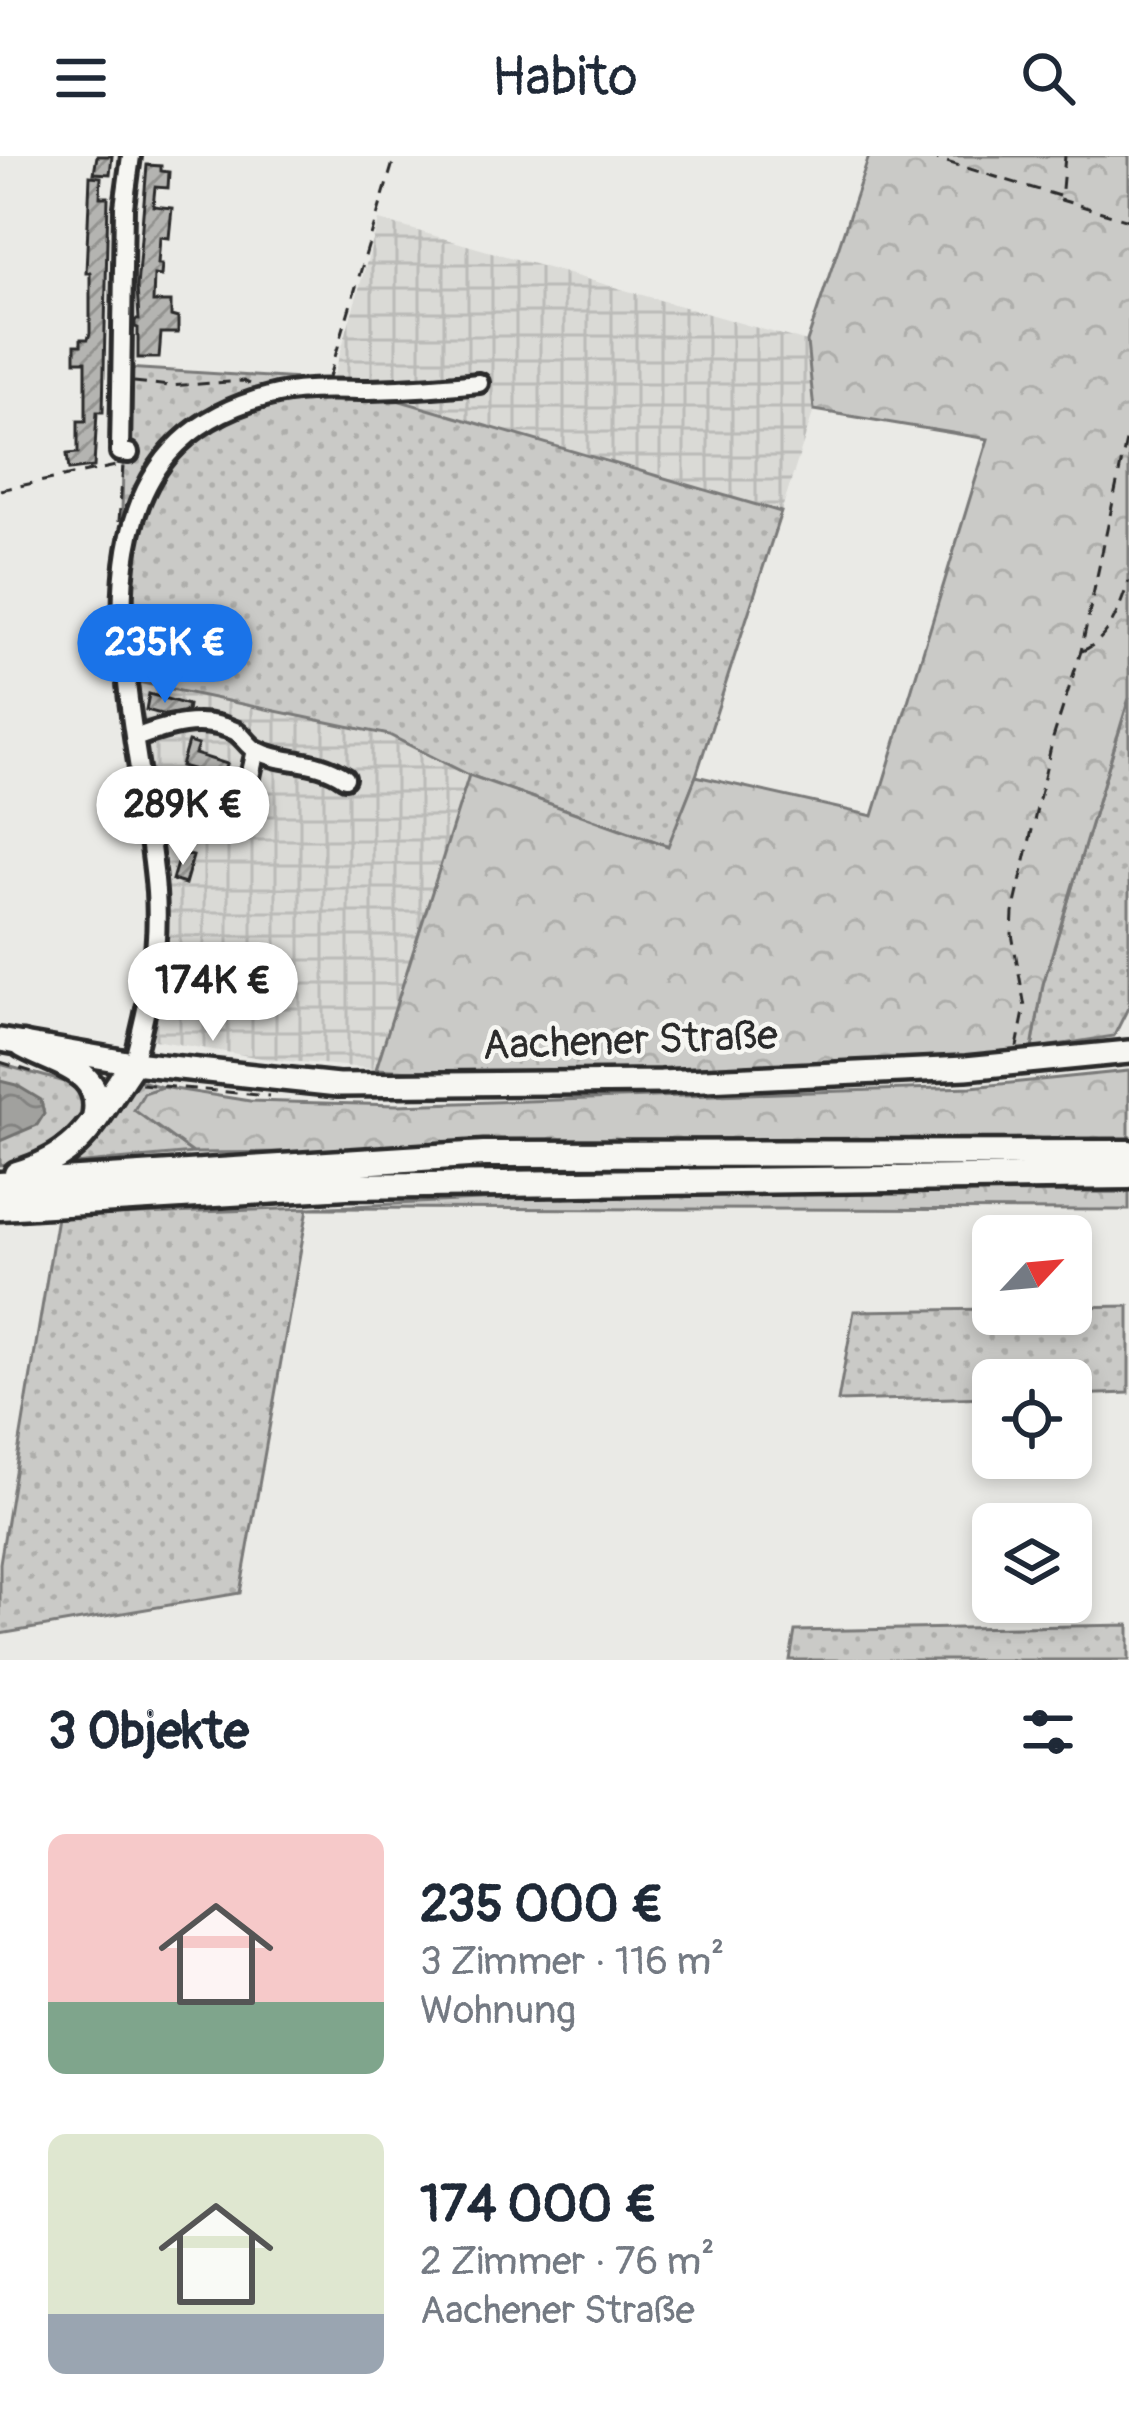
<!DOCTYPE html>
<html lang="de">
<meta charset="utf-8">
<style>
body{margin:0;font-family:Pangolin,sans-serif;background:#f6f6f7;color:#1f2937;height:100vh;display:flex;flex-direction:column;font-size:45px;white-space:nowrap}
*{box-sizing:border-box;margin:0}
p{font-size:39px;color:#747a83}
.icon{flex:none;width:66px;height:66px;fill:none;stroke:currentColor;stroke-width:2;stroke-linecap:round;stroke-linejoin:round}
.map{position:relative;height:1504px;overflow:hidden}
.details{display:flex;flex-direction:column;background:#fff;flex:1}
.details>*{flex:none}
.needle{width:78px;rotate:64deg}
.tools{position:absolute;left:972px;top:1059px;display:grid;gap:24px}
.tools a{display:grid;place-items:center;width:120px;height:120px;border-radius:18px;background:#fff;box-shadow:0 6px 18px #0003;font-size:60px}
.price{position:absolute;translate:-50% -102px;padding:0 27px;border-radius:42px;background:#fff;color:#222;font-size:39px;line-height:78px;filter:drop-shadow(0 3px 6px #0008)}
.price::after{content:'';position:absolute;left:50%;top:72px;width:36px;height:27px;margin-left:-18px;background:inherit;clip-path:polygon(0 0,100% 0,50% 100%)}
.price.selected{background:#1a73e8;color:#fff}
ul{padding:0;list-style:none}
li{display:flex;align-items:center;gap:36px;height:300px;padding:0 48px}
li span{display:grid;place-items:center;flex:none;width:336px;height:240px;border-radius:18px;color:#555}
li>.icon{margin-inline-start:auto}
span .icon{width:144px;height:144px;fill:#fffc;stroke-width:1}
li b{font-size:51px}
h2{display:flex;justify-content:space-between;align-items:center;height:144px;padding:0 48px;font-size:51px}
header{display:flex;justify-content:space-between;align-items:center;height:156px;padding:0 48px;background:#fff;font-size:54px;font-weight:600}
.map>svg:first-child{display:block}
.industrial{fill:url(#industrial-grid)}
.grass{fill:url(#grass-dots);stroke:#7a7a79;stroke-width:3}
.forest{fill:url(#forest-crowns);stroke:#7a7a79;stroke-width:3}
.water{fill:url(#water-waves);stroke:#727270;stroke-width:3}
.building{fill:url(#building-hatch);stroke:#2b2b2b;stroke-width:3}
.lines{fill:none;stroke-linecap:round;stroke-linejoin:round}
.minor-casing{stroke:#2b2b2b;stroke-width:26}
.major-casing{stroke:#2b2b2b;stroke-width:30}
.highway-casing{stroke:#2b2b2b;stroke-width:33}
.path{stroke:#2b2b2b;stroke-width:3;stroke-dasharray:12 9;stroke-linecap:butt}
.minor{stroke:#f6f6f2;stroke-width:16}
.major{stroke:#f6f6f2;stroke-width:21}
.highway{stroke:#f6f6f2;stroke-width:24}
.labels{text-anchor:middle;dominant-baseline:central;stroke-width:9;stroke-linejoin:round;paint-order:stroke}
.street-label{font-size:42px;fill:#2b2b2b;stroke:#f6f6f2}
</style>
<header><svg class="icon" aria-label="menu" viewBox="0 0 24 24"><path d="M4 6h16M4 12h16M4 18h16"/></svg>Habito<svg class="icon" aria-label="search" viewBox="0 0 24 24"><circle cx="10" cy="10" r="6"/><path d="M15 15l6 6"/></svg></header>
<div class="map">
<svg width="1129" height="1504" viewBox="0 0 1129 1504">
<defs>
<pattern id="industrial-grid" width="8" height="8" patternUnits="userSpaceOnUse" patternTransform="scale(3)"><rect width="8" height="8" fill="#dadad6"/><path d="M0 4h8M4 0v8" fill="none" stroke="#bbbbb8"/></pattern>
<pattern id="grass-dots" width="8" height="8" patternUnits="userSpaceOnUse" patternTransform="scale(3)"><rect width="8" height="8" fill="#cacac7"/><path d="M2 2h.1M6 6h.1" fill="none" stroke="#aeaeab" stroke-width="1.8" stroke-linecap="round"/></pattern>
<pattern id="forest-crowns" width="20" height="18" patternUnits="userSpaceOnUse" patternTransform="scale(3)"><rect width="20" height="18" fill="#cacac7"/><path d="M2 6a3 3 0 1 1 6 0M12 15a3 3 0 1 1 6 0" fill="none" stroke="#aeaeab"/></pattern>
<pattern id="water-waves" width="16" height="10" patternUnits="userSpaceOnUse" patternTransform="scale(3)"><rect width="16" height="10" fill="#a1a19e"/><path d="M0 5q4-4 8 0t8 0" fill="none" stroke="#838381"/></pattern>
<pattern id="building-hatch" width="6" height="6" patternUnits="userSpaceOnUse" patternTransform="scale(3)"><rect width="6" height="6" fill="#b4b4b1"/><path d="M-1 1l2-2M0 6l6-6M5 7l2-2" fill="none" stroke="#939390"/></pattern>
</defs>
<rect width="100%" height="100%" fill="#eaeae6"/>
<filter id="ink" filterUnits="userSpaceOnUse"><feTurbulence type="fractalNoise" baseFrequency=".00833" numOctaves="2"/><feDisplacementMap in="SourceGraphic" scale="24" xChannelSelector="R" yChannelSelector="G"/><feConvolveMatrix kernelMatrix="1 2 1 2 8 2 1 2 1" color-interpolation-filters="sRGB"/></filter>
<g filter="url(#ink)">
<path class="industrial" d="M379,64L807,186L814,254L781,356L332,225Z
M133,525L389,579L469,619L376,913L267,903L148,883L165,780L164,735Z"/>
<path class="grass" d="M125,212L332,225L781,356L696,620L669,690L469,619L389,579L133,525L120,453Z
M1129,542V850L1114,880L1032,893L1043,828Z
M0,908L87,932L90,954C67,990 43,1004 0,1009Z
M138,924L162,931L144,937L135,954L193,997L74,1008Z
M308,1052L240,1437L0,1478V1407L57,1061Z
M1129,1150V1237L1071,1239V1224H993V1241L838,1245L854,1155L993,1153V1158H1071V1151Z
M1129,1469V1504H790L795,1475Z"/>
<path class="forest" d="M869,0H1129V542L1043,828L1032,893C915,910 799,913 681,915C579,917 478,919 376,913L469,619L668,690L696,620L873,660L988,283L814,254L807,186Z
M1129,915V988L193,997L134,954L144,937L162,931L250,945L397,949L971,931Z
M1129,1036V1054L308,1052L585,1039Z"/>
<path class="water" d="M0,925L16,929L41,944L44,958L37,969L0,985Z"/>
<path class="building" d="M97,0H112L110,18L94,17Z
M147,9L161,10V15L169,16L168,32L155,31L153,50L172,52L169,82L160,81L158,108H162L161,120L154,119L153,146H171V160L178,162V177H161L159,202H138V172L135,171V164H139L137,131Z
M90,20L101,21L100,41H108L103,256H97L94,311L69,314L67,298L78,297V265H86V205H75V189H81V183H88L90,177V117H86Z
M149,538L188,549L187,555L165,559L146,554Z
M188,586L198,589L195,598L227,608L223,622L181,610Z
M180,697L193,700L185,728L172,724Z"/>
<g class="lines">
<defs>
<path id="minor" d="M129,297L120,296L124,51L131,0
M135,582C167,570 200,559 235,575C243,579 248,590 256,594C284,609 315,601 345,622
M243,652L256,594
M133,907C148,851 160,795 156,736C145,576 40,298 269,240C302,231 336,234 370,234C406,233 442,231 479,227"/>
<path id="major" d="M0,884L133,907L338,929L661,926L966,912L1129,896"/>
<path id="highway" d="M23,889C57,908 106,914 95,963
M17,1018C87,997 94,961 133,907
M0,1029L484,998L1129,997
M0,1051L347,1030L1129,1020"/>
</defs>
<use href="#minor" class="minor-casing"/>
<use href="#major" class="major-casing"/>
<use href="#highway" class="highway-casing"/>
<path class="path" d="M927,0L1059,40
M1065,0L1061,44L1129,64
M329,221L395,0
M134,226L170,230L243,225L255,230
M0,334L116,310
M119,365L123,309
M1082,495C1111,483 1119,451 1129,425
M1017,891L1025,851L1012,778L1013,757L1053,582L1081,495L1129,271
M0,906L33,916
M141,928L269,940"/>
<use href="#minor" class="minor"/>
<use href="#major" class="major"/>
<use href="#highway" class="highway"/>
</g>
</g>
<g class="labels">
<g class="street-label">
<text transform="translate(630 885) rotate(-2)">Aachener Straße</text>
</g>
</g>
</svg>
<div class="tools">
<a><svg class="needle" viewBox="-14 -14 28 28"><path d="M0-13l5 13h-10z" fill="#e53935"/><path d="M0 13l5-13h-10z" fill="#747a83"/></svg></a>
<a><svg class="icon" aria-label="locate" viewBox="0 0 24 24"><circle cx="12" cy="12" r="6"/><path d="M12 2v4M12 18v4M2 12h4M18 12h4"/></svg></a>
<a><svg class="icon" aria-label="layers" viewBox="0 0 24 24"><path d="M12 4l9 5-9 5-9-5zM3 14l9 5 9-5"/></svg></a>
</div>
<b class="price selected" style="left:165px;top:550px">235K €</b>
<b class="price" style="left:183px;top:712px">289K €</b>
<b class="price" style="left:213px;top:888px">174K €</b>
</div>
<section class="details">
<h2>3 Objekte<svg class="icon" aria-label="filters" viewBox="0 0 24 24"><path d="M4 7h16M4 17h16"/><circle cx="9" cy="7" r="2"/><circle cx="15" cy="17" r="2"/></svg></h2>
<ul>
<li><span style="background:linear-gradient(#f6c9c9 70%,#7fa58c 0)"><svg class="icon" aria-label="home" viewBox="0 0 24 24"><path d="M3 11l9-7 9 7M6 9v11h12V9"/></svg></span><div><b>235 000 €</b><p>3 Zimmer · 116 m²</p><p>Wohnung</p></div></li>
<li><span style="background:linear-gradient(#dfe7d0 75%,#9aa5b1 0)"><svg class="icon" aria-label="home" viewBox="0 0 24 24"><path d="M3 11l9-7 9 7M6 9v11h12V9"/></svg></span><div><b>174 000 €</b><p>2 Zimmer · 76 m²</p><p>Aachener Straße</p></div></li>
</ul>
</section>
